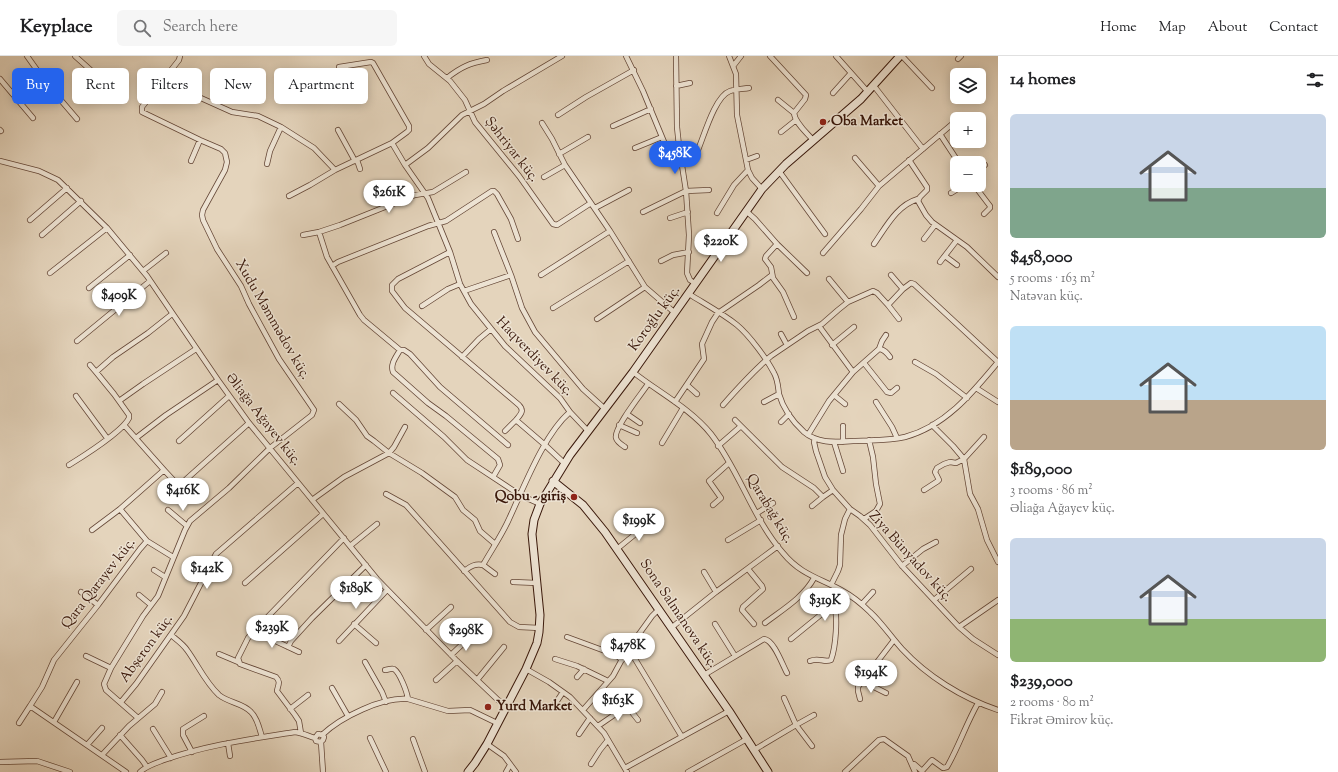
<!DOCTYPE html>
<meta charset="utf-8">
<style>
body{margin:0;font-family:"Sorts Mill Goudy",serif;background:#f6f6f6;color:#202124;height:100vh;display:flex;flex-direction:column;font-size:15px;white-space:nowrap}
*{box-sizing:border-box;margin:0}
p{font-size:13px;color:#757577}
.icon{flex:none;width:22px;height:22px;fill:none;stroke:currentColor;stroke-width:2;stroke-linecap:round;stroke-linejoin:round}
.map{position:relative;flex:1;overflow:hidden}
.sheet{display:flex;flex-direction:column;background:#fff;width:340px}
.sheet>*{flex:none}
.hud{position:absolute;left:12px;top:12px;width:380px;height:36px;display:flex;gap:8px}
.fabs{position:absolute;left:950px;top:12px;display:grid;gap:8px}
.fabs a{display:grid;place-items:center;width:36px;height:36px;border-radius:6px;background:#fff;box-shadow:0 2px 10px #0003;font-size:20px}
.price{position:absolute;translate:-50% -34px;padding:0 9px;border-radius:14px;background:#fff;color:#222;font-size:13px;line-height:26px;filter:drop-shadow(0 1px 2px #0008)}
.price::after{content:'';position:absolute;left:50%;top:24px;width:12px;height:9px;margin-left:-6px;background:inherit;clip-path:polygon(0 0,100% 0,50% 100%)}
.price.current{background:#2563eb;color:#fff}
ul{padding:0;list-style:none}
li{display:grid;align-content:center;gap:8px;height:212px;padding:0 12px}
li span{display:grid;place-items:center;height:124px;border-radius:6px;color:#555}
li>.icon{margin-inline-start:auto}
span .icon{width:72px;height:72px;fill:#fffc;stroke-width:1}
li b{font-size:17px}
h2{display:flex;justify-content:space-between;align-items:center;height:48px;padding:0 12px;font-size:17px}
.tag{padding:0 14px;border-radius:6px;background:#fff;box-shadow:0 2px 10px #0003;font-size:14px;line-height:36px}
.tag.current{background:#2563eb;color:#fff}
header{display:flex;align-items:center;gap:24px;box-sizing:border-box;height:56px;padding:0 20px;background:#fff;border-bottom:1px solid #e0e0e0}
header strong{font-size:19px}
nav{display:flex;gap:22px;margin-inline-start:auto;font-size:14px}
.search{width:280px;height:36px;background:#f6f6f6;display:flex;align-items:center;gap:10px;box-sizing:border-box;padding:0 14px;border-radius:6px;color:#757577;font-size:15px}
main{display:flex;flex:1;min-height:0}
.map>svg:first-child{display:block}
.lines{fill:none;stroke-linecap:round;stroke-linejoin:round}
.street-casing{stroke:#644636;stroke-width:6}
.secondary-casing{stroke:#39170a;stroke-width:9}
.street{stroke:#ede3d3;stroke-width:4.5}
.secondary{stroke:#ede3d3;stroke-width:7}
.poi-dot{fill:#8f2418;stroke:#ede3d3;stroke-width:1.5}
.labels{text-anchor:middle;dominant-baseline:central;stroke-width:3;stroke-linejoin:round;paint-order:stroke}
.poi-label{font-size:14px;font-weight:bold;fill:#39170a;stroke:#ede3d3;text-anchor:start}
.street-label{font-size:14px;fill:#39170a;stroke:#ede3d3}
</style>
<header>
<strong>Keyplace</strong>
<div class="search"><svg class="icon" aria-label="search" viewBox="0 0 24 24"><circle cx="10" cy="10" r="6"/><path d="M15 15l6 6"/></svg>Search here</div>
<nav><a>Home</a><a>Map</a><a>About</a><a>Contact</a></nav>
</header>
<main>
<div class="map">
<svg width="998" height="716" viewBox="0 0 998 716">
<rect width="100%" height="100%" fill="#e4d4bc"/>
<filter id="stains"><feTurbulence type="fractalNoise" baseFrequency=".005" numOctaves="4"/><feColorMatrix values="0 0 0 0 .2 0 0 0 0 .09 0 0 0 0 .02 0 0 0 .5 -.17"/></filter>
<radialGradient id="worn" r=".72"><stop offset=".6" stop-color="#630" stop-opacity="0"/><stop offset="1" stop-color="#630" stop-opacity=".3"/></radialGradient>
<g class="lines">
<defs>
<path id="street" d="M27,0L47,28L77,63
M75,0L104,26
M424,0L429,8L450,25L465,44L475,66L519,120L553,168L557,169L591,147
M626,0L643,35L667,93L677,106C686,108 693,102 698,94C704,80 715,40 730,35C736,33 743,33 749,32
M676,0L677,71L679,90L686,135L689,179L687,217L690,224L696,228
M729,0L736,18L737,59L748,114L752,122L762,133
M770,0L806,39L805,43L794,57C795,67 807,77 813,84
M836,0L868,36
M902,0L932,32
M958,3L961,0
M734,9L741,0
M339,11L371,6L373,7L409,70V74L407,76L392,87
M447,22C461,11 470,7 487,4
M0,23L33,62
M163,25L232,56L258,60L281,71L314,92L335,114L392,87L405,109L428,142L450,196L460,228L471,248L505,290L560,342L570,356L588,375
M676,30L690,27
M874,30L923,93
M833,37L851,17
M778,44L794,57
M558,59L586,41L634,14
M959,63L968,59
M542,67L552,83L565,109L610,175L645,231L675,257
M613,70L651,53
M0,74L1,75
M338,74L355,105
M781,76L796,64
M940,78L959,107
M635,92L662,81
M559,98L588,81
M855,102L879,130
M357,104L360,113
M746,104L757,100
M909,104L927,131V134L920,141L918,145L926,159L932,166L967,191L998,221
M0,105L39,115L58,124L107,172L147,220L218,324L249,367L377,523L457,605L498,644L506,650
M191,105L200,84
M267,108L270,95L281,71
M405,109L428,92L462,59L484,48L503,35L562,0
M979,112L985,109
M779,115L825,178
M544,121L565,109
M974,129L990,150V152L984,158
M951,137L964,129
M289,140L310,129L335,114
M595,152L629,134
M746,155L755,163L777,188L807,217
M643,156L686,135L709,134
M717,157L734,129L748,114
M670,162L688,156
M30,164L67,132
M319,176L327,201L360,259L364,264L400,294C396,301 390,308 393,316L428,347L446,360L498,403L500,409L493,421
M494,176L511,219L522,252L535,276L583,333L605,353
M42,179L81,145
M303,179L319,176L340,169L415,139L433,136L466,116
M924,183L935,169
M777,188L766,200L765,203L771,211L773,222L783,236L794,261
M874,188C886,171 897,149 918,143
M450,196L398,223L392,229V235L405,252L519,349C525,355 520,359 516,364L545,389L565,408
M823,197L861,153L879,130L957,64
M945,200L957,209
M661,205L673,199L689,196
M940,206L957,184
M332,210L338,206L428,170L446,165L492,135H494L497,138L511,163L518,183
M143,215L166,197
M50,217L107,172
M541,219L610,175
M891,219L903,233
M829,223L848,246
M89,232L130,199
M464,235L511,219
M689,238C705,248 722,257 737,269C749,279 767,303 774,317C778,324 778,331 779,338C783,352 793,366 804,376C818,388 836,386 853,385C870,384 889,385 905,381C946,370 973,336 998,306L914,228L911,227L903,233L888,249L877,237L873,235L848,246L838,254L822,268L808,275L771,300C753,315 738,332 723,349
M888,249L899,263
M422,250L448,233L460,228
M553,252L629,205
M597,263L645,231
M819,270L853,316
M781,278L787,289
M77,285L150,225
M832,289L854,271
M879,293C884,293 887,297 890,301
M400,294H404L410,298L440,331L508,389
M462,301L479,283L491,273
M915,306L936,318L967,342
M864,307L887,336L891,337L897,332
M90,309L96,316
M633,316C658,336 690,352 711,378C739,414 753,463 783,497C800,518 819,522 841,534C852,540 862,548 870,556C882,567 891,581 902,593C927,620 962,642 998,654
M687,329L697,338
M976,332L998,346
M393,337L444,381L467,404L520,439L540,448
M834,339L845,348
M76,340L107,382
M119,345L143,328L196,293
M675,346L704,303L702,288L712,266L718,257L759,229L772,219
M764,346L779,338
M876,346L892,371L897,382
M339,348L356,364L367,380L374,385L389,397L422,417L455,441L463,454L475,464L480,475L495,488
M627,358L640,367
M735,364L741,370
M781,366L789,358
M124,369L164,414
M619,369L637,377
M932,369L953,390L964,403L970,438L978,453L987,484L998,506
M843,370V386
M505,375L516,364
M808,379L829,345L853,316L879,293L882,285L886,279
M136,382L166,359L218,324
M815,383L814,386L816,395L825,421L833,434L850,453L860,460L870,469L902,510L959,571L973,583L998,599
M179,385L229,340
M834,386L843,415
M662,387L683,352
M718,390L741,370L782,411L814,432L823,441L833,434
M625,391C622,389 617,386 616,382C613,373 642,337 648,328
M69,409C82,401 123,375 129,362V359L114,338L96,316L113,301L148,277L172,258
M924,434L938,425L939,424L935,416L937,412L944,408L950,406L956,407L964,403L984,381
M386,438L406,449L510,566L519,571L540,572
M312,444L344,421L389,397L394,391L405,371
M713,449L721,442L709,425L729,407
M812,450L823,441
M168,454L187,470
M757,457L773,447
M864,463L876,455L880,448L876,428L873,401L869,384
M92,474L120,453
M728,484L761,464
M147,485L173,501
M350,490L377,468
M617,493L650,466
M483,509L495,518
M902,510L923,493L936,486
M748,513L762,530L763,533L743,551L742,554L754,568
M154,514L165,521
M464,515C470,511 475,507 483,509C492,493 502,479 509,463C524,431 544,378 570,356
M704,516L716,536
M194,517L204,520
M513,526L537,527
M245,527L323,458
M831,529L838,515L840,509L841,479L845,463L850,453
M81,536L98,549
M139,539L151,549
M934,544L971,513
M862,548L873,536
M765,567C782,554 804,541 814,522
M354,568L376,587
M715,568L735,600
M959,571L998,544
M671,572L716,536L778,490
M426,574L451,551
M254,575L299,596
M171,579C177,584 183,588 187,594C198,609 205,626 219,639C229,647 243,647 251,656C258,663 259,672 262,681
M567,581L616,599L622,604
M791,583L829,552L834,547L841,534
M339,585L387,534
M288,591L291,585L312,562L366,509
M626,596L635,603L682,681
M219,598L238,606
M451,599L471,580
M86,600L111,612
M555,603L577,610L608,625
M810,605C819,601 824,607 831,604C836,590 838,561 834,547
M365,606L382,636L386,646
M526,613L549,626L570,641L604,677L627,716
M385,614C387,614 391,612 394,613C400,617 407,636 408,643
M704,619L764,583C774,584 782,608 787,617
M577,621L584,613
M436,624L457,605
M477,624L504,591
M862,625L886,637
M332,632L348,660
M860,643L858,635V631L894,584
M121,646L136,628L184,560L216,498L298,427
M555,648L563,636
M290,653L308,639
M583,654L613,620L626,596L652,560L658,554
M138,662L106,634L104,628L111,612L143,560L158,540L185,474L190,465L229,432L270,392L312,359L314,354L279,303L249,248L241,230L217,193L203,164L202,159L203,154L225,114L227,106L225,97L221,93L200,84L142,56V51L179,4L180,0
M54,666L77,626
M19,667L30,650
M598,670L627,650L638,664
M153,673L171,702
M301,677L299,665L295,659L277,635C278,629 281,626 276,621L240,608L238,602L248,582L254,575L344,482
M579,678L590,662
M120,679L142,704L147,711
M322,679C341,661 382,641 408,643L448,655L470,654L497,667
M370,682L386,716
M413,683L425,716
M321,686L316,685L315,682L318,678L322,679L324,681L323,684L321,686L323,716
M228,687L230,700
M487,688L504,700L516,716
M87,689L102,672
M812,690L796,669L814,659
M754,694L796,669L784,642
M192,696L183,679V673L204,660
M102,699L129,670L155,648L162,636
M0,706L37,705L70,716
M591,708L600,694L608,684
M912,709L914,708L922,715L931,705L932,704L943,712L947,711C959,690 966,668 978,647
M625,712L729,655
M126,716L30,650L42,631L54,604L98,549L140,493L147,485L120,453L164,414L177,428L182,427L249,367
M140,716C146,710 156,707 164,704C206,689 251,683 295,676C303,677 308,680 315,682
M506,716L510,709
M688,716L747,683
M845,716L879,684L884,683L908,700L915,716"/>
<path id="secondary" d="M553,425L583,449L605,476L729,655L768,716
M468,716L475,707L487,688L526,613L537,587L539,576L540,559L532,478L534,464L540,448L570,399L633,316L762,133L786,108L861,43L900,0"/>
</defs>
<use href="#street" class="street-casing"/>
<use href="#secondary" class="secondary-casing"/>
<use href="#street" class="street"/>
<use href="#secondary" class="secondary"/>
</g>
<g class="poi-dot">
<circle cx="823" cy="66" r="4"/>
<circle cx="574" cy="441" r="4"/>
<circle cx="488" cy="651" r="4"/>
</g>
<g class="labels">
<g class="poi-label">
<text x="831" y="66">Oba Market</text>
<text x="566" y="441" text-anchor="end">Qobu - giriş</text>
<text x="496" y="651">Yurd Market</text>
</g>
<g class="street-label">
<text transform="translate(511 94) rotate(52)">Şəhriyar küç.</text>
<text transform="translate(655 263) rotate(-54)">Koroğlu küç.</text>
<text transform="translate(272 264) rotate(60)">Xudu Məmmədov küç.</text>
<text transform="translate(534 301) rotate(46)">Haqverdiyev küç.</text>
<text transform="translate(263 364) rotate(52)">Əliağa Ağayev küç.</text>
<text transform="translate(769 453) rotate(59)">Qarabağ küç.</text>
<text transform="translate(910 501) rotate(48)">Ziya Bünyadov küç.</text>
<text transform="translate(99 528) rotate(-52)">Qara Qarayev küç.</text>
<text transform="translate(678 558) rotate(56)">Sona Salmanova küç.</text>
<text transform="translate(147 593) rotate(-54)">Abşeron küç.</text>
</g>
</g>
<rect width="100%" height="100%" filter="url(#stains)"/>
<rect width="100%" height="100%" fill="url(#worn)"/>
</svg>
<div class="fabs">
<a><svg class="icon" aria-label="layers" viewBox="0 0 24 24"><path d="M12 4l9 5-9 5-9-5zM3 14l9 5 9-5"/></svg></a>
<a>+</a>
<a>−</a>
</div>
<b class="price current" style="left:675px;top:119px">$458K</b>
<b class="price" style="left:389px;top:158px">$261K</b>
<b class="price" style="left:721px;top:207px">$220K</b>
<b class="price" style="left:119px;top:261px">$409K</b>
<b class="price" style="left:183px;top:456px">$416K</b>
<b class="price" style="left:639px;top:486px">$199K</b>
<b class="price" style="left:207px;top:534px">$142K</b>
<b class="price" style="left:356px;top:554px">$189K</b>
<b class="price" style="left:825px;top:566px">$319K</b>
<b class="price" style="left:272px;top:593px">$239K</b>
<b class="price" style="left:466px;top:596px">$298K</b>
<b class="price" style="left:628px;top:611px">$478K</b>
<b class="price" style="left:871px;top:638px">$194K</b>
<b class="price" style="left:618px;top:666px">$163K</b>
<div class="hud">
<a class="tag current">Buy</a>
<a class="tag">Rent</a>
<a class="tag">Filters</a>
<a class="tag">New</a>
<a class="tag">Apartment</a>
</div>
</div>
<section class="sheet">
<h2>14 homes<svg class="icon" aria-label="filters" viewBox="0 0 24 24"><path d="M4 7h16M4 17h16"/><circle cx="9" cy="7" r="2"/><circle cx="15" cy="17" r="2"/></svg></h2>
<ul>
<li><span style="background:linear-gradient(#c9d6e8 60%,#7fa58c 0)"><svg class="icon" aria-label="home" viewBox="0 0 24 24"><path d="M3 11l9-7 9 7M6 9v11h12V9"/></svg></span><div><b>$458,000</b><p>5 rooms · 163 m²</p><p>Natəvan küç.</p></div></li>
<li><span style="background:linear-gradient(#bfe0f5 60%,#b9a48a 0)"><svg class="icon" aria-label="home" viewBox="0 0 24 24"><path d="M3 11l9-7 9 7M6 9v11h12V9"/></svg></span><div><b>$189,000</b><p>3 rooms · 86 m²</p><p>Əliağa Ağayev küç.</p></div></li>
<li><span style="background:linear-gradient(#c9d6e8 65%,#8fb573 0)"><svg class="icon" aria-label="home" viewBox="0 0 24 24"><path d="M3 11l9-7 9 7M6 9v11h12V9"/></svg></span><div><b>$239,000</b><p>2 rooms · 80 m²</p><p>Fikrət Əmirov küç.</p></div></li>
</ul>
</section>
</main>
